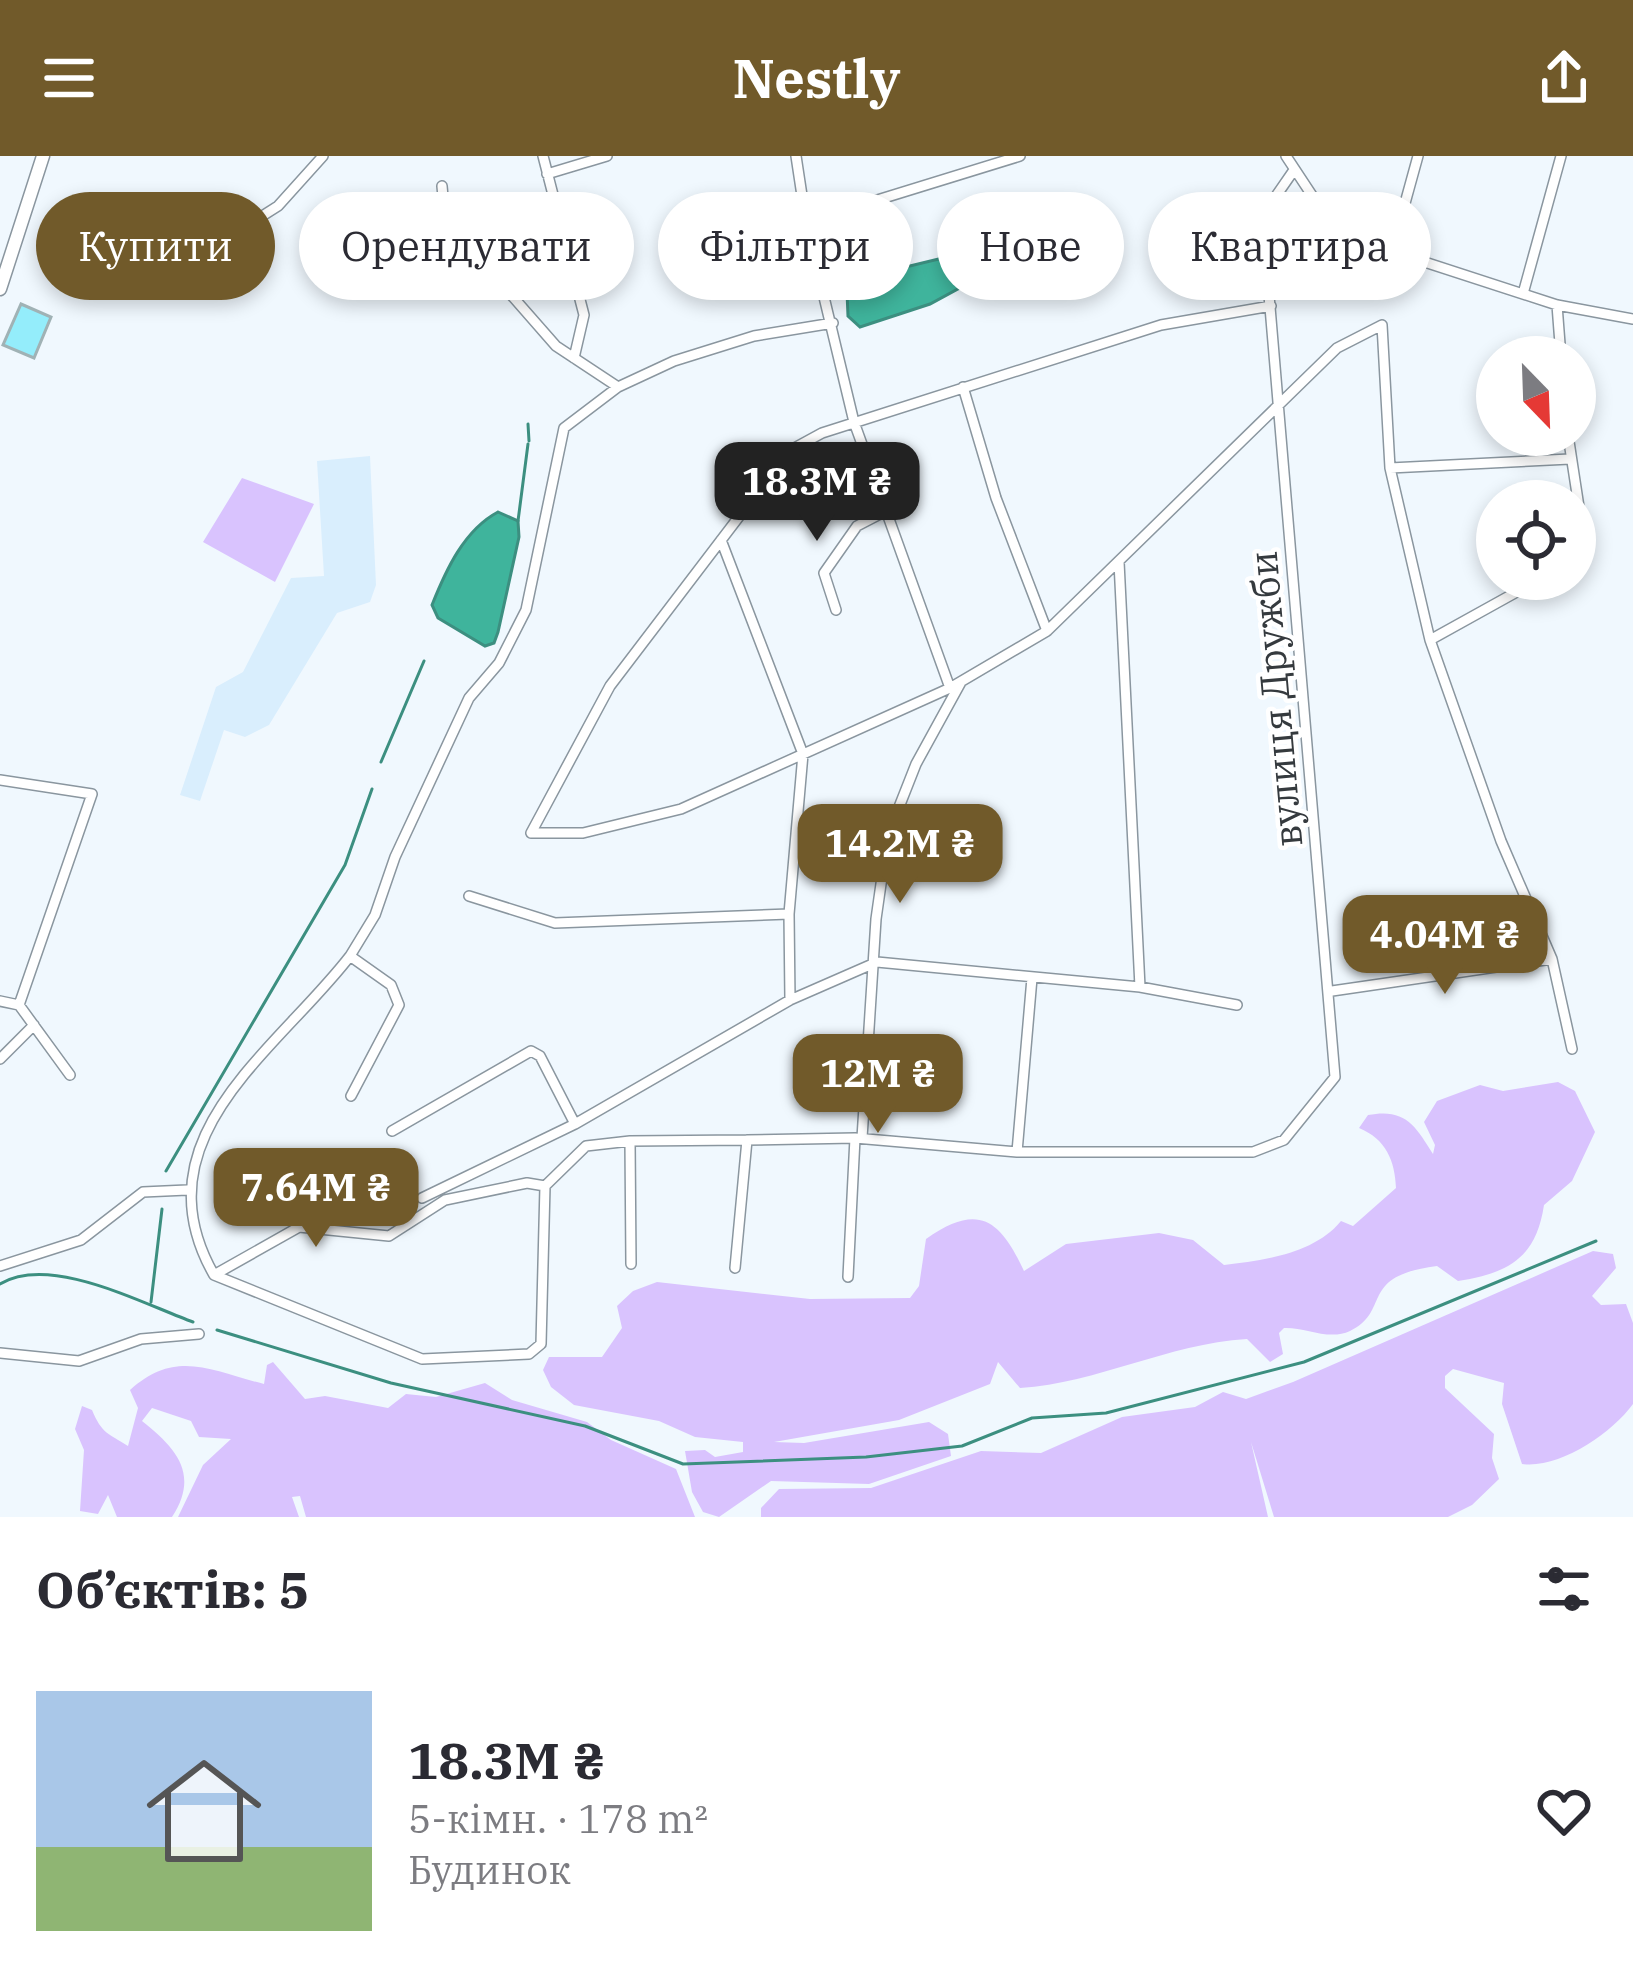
<!DOCTYPE html>
<html lang="uk">
<meta charset="utf-8">
<style>
body{margin:0;font-family:"IBM Plex Serif",serif;background:#f2f2f3;color:#2b2b33;height:100vh;display:flex;flex-direction:column;font-size:45px;white-space:nowrap}
*{box-sizing:border-box;margin:0}
p{font-size:39px;color:#7c7c81}
.icon{flex:none;width:66px;height:66px;fill:none;stroke:currentColor;stroke-width:2;stroke-linecap:round;stroke-linejoin:round}
.map{position:relative;height:1361px;overflow:hidden}
.panel{display:flex;flex-direction:column;background:#fff;flex:1}
.panel>*{flex:none}
.banner{position:absolute;left:36px;top:36px;width:1563px;height:108px;display:flex;gap:24px}
.needle{width:78px;rotate:157deg}
.controls{position:absolute;left:1476px;top:180px;display:grid;gap:24px}
.controls a{display:grid;place-items:center;width:120px;height:120px;border-radius:50%;background:#fff;box-shadow:0 6px 18px #0003;font-size:60px}
.price{position:absolute;translate:-50% -102px;padding:0 27px;border-radius:24px;background:#715a2a;color:#fff;font-size:39px;line-height:78px;filter:drop-shadow(0 3px 6px #0008)}
.price::after{content:'';position:absolute;left:50%;top:72px;width:36px;height:27px;margin-left:-18px;background:inherit;clip-path:polygon(0 0,100% 0,50% 100%)}
.price.current{background:#222;color:#fff}
ul{padding:0;list-style:none}
li{display:flex;align-items:center;gap:36px;height:300px;padding:0 36px}
li span{display:grid;place-items:center;flex:none;width:336px;height:240px;border-radius:0px;color:#555}
li>.icon{margin-inline-start:auto}
span .icon{width:144px;height:144px;fill:#fffc;stroke-width:1}
li b{font-size:51px}
h2{display:flex;justify-content:space-between;align-items:center;height:144px;padding:0 36px;font-size:51px}
.tag{padding:0 42px;border-radius:54px;background:#fff;box-shadow:0 6px 18px #0003;font-size:42px;line-height:108px}
.tag.current{background:#715a2a;color:#fff}
header{display:flex;justify-content:space-between;align-items:center;height:156px;padding:0 36px;background:#715a2a;color:#fff;font-size:54px;font-weight:700}
.map>svg:first-child{display:block}
.built{fill:#d9eefd}
.green{fill:#d9c3fe}
.water{fill:#3fb49c;stroke:#3c8f80;stroke-width:3}
.lines{fill:none;stroke-linecap:round;stroke-linejoin:round}
.stream{stroke:#3c8f80;stroke-width:3}
.building{fill:#94edfb;stroke:#a0b2b5;stroke-width:3}
.minor-casing{stroke:#8a969f;stroke-width:12}
.secondary-casing{stroke:#8a969f;stroke-width:15}
.minor{stroke:#fff;stroke-width:9}
.secondary{stroke:#fff;stroke-width:12}
.labels{text-anchor:middle;dominant-baseline:central;stroke-width:9;stroke-linejoin:round;paint-order:stroke}
.street-label{font-size:39px;fill:#353a3e;stroke:#fff}
</style>
<header><svg class="icon" aria-label="menu" viewBox="0 0 24 24"><path d="M4 6h16M4 12h16M4 18h16"/></svg>Nestly<svg class="icon" aria-label="share" viewBox="0 0 24 24"><path d="M12 15V3M7 8l5-5 5 5M5 13v7h14v-7"/></svg></header>
<div class="map">
<svg width="1633" height="1361" viewBox="0 0 1633 1361">
<rect width="100%" height="100%" fill="#f0f8fe"/>
<path class="built" d="M370,300L376,429L370,446L337,457L269,569L245,581L224,574L200,645L180,639L216,531L243,516L291,422L324,420L317,305Z"/>
<path class="green" d="M242,322L314,348L275,426L203,386Z
M1558,926L1575,935L1595,976L1572,1025L1544,1049C1536,1102 1509,1117 1458,1125L1437,1110C1357,1120 1392,1155 1350,1175C1329,1185 1305,1171 1284,1172L1279,1177L1283,1198L1270,1206L1247,1183C1167,1188 1098,1227 1020,1232L998,1206L990,1228L899,1264L774,1286L804,1287L929,1266L948,1278L951,1300L869,1328L771,1325L719,1361L703,1356L692,1336L685,1295L705,1294L715,1301L743,1296V1286L695,1281L659,1265L574,1249L551,1231L543,1214L549,1201H602L622,1172L617,1150L633,1135L657,1126L810,1143L910,1142L919,1130L926,1083C978,1046 1000,1063 1024,1115L1066,1088L1159,1077L1193,1084L1224,1109C1264,1104 1314,1098 1341,1065L1353,1070L1396,1032C1395,1005 1386,983 1359,972L1368,959C1405,952 1415,969 1433,998L1435,989L1424,966L1437,945L1480,929L1503,935Z
M1593,1095L1613,1098L1616,1112L1592,1140L1601,1149L1626,1148L1633,1167V1248C1611,1278 1559,1313 1522,1308L1502,1248L1504,1227L1453,1213L1445,1220V1232L1494,1278L1492,1302L1499,1323L1472,1349L1448,1361H1274L1251,1286L1268,1361H761V1352L779,1333L871,1332L981,1295L1041,1297L1122,1261L1195,1251L1223,1236L1246,1243L1293,1226Z
M273,1206L305,1243L325,1240L388,1252L406,1238L436,1241L485,1227L512,1244L587,1266L611,1284L676,1313L695,1361H306L300,1340L292,1341L299,1361H178L203,1309L231,1283L199,1281L191,1265L152,1252L142,1265C176,1292 200,1318 172,1361H117L108,1339L98,1358L80,1355L84,1294L75,1273L82,1250L92,1254C102,1278 108,1277 128,1290L138,1252L130,1234C176,1192 212,1215 264,1228L267,1209Z"/>
<path class="water" d="M1073,53L1079,54L1074,70L930,148L860,171L848,160L847,136L864,121L955,99L977,82L1003,83L1015,71Z
M498,356L518,365L519,381L498,476L494,487L485,490L438,462L432,449C446,414 464,374 498,356Z"/>
<g class="lines">
<path class="stream" d="M528,268L529,285
M518,365L528,288
M381,606L424,505
M166,1015L345,709L372,633
M0,1128C50,1098 141,1147 193,1166
M151,1146L162,1053
M217,1174L391,1227L585,1270L683,1308L866,1301L962,1290L1032,1262L1106,1257L1304,1206L1596,1085"/>
</g>
<path class="building" d="M21,148L51,161L34,202L3,189Z"/>
<g class="lines">
<defs>
<path id="minor" d="M543,0L584,159L574,202
M796,0L806,66L854,266L950,532
M1286,0L1321,53L1369,88L1557,149L1633,163
M547,18L607,0
M442,30L445,63L458,93L499,125L556,190L618,231
M806,66L1020,0
M1391,98L1418,0
M152,130L278,50L323,0
M1524,134L1561,0
M1557,149L1561,201
M1271,150L1161,169L822,277L789,295L610,530L531,677H583L681,653L950,532L1047,475L1337,192L1382,169L1390,312L1430,484L1501,685L1552,803L1572,893
M963,231L996,342L1047,475
M1568,279L1586,397L1575,403
M1390,312L1570,303
M721,384L803,598L789,758L790,844
M1119,406L1140,831
M836,454L824,417L857,370L884,356
M1430,484L1540,423
M0,624L92,638L19,849
M469,740L555,767L789,758
M350,800L375,759L395,701L469,542L499,507L526,454L564,272L618,231L674,205L754,180L833,167
M1332,835L1552,803
M0,845L19,849L70,919
M0,903L34,869
M392,975L531,895L540,900L575,968
M855,982L1017,996H1253L1284,984L1335,921L1264,80L1267,53L1294,14
M862,982L876,763L888,679L916,608L961,526
M747,984L855,982L848,1121
M630,985L747,984L735,1112
M1017,996L1032,822
M422,1042L575,968L790,844L877,806L1140,831L1237,849
M0,1110L81,1084L143,1036L187,1034
M214,1119L422,1203L529,1198L541,1188L545,1030L586,990L630,985L631,1108
M214,1119C136,982 277,895 350,800L391,829L399,849L351,940
M214,1119L299,1071L389,1080L445,1044L527,1027L545,1030
M0,1197L79,1205L141,1183L199,1178"/>
<path id="secondary" d="M0,133L43,0"/>
</defs>
<use href="#minor" class="minor-casing"/>
<use href="#secondary" class="secondary-casing"/>
<use href="#minor" class="minor"/>
<use href="#secondary" class="secondary"/>
</g>
<g class="labels">
<g class="street-label">
<text transform="translate(1275 543) rotate(-95)">вулиця Дружби</text>
</g>
</g>
</svg>
<div class="controls">
<a><svg class="needle" viewBox="-14 -14 28 28"><path d="M0-13l5 13h-10z" fill="#e53935"/><path d="M0 13l5-13h-10z" fill="#7c7c81"/></svg></a>
<a><svg class="icon" aria-label="locate" viewBox="0 0 24 24"><circle cx="12" cy="12" r="6"/><path d="M12 2v4M12 18v4M2 12h4M18 12h4"/></svg></a>
</div>
<b class="price current" style="left:817px;top:388px">18.3M ₴</b>
<b class="price" style="left:900px;top:750px">14.2M ₴</b>
<b class="price" style="left:1445px;top:841px">4.04M ₴</b>
<b class="price" style="left:878px;top:980px">12M ₴</b>
<b class="price" style="left:316px;top:1094px">7.64M ₴</b>
<div class="banner">
<a class="tag current">Купити</a>
<a class="tag">Орендувати</a>
<a class="tag">Фільтри</a>
<a class="tag">Нове</a>
<a class="tag">Квартира</a>
</div>
</div>
<section class="panel">
<h2>Об’єктів: 5<svg class="icon" aria-label="filters" viewBox="0 0 24 24"><path d="M4 7h16M4 17h16"/><circle cx="9" cy="7" r="2"/><circle cx="15" cy="17" r="2"/></svg></h2>
<ul>
<li><span style="background:linear-gradient(#a9c7e8 65%,#8fb573 0)"><svg class="icon" aria-label="home" viewBox="0 0 24 24"><path d="M3 11l9-7 9 7M6 9v11h12V9"/></svg></span><div><b>18.3M ₴</b><p>5-кімн. · 178 m²</p><p>Будинок</p></div><svg class="icon" aria-label="heart" viewBox="0 0 24 24"><path d="M12 20l-8-8c-3-5 5-10 8-4 3-6 11-1 8 4z"/></svg></li>
</ul>
</section>
